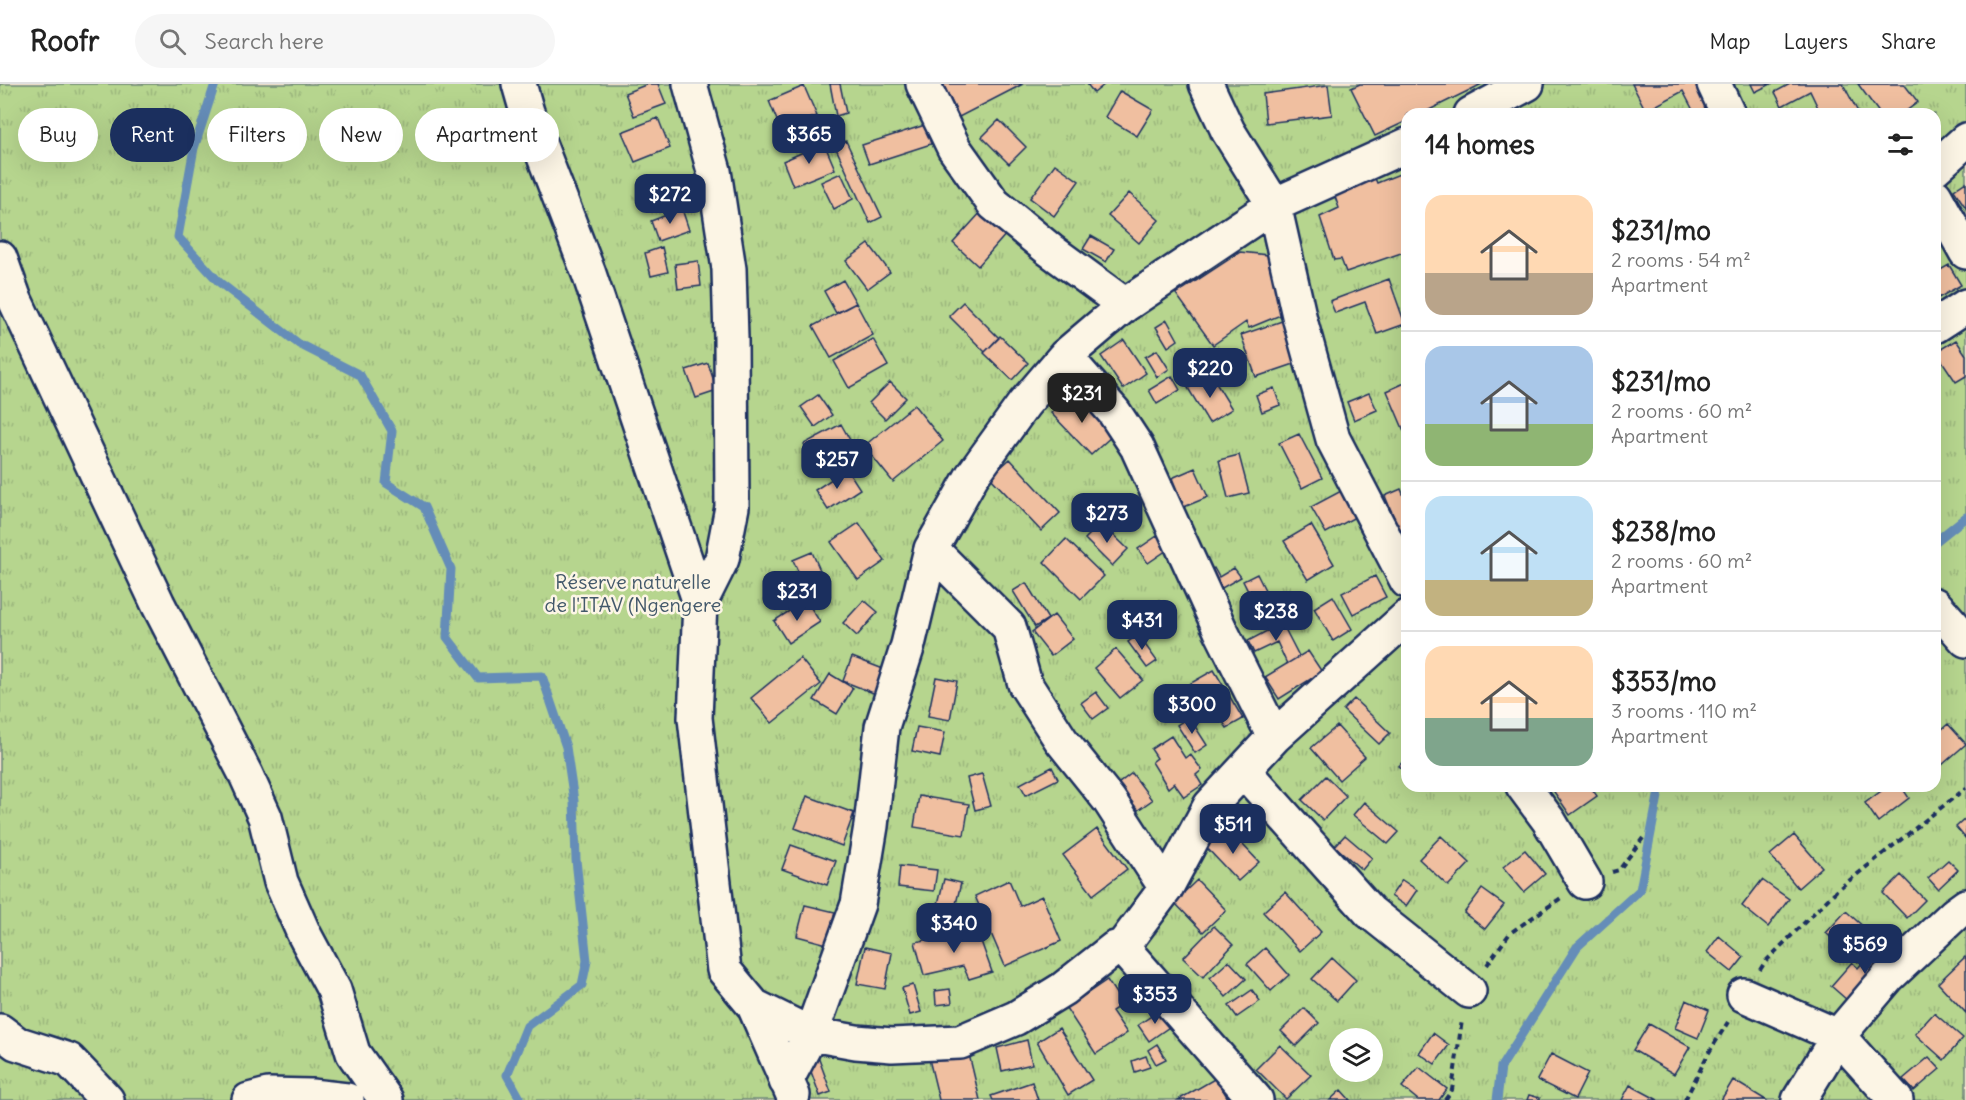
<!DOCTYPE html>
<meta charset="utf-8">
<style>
body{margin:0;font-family:Delius,sans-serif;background:#f6f6f6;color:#222;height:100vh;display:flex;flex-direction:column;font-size:22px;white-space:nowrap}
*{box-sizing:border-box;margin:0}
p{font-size:20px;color:#767676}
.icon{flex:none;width:33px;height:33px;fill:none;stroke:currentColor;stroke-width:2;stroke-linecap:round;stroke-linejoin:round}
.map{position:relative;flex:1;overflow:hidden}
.sheet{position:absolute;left:1401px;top:24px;width:540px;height:684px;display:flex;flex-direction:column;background:#fff;border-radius:18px;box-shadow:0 6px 24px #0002}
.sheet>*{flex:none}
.hud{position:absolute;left:18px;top:24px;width:570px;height:54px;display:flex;gap:12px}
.fabs{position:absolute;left:1329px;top:944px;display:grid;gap:12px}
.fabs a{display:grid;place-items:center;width:54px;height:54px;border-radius:50%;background:#fff;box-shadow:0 6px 24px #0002;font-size:30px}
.price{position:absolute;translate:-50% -51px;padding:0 14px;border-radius:12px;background:#1b2f5e;color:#fff;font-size:20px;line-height:39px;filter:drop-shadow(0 2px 3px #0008)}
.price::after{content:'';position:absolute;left:50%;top:36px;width:18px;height:14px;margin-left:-9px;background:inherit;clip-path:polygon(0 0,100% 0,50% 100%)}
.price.active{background:#222;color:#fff}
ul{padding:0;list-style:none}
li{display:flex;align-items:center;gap:18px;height:150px;padding:0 24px}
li+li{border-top:2px solid #e0e0e0}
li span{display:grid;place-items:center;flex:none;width:168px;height:120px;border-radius:18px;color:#555}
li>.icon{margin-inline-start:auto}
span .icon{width:72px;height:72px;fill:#fffc;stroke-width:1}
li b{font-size:26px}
h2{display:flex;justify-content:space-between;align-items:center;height:72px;padding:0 24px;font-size:26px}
.chip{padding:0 21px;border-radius:27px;background:#fff;box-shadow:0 6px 24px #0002;font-size:21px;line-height:54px}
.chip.active{background:#1b2f5e;color:#fff}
header{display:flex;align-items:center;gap:36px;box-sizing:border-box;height:84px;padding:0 30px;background:#fff;border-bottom:2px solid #e0e0e0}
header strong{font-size:28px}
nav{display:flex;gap:33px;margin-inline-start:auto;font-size:21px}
.search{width:420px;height:54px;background:#f6f6f6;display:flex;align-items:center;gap:15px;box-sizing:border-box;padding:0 21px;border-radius:33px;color:#767676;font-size:22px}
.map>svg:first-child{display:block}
.grass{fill:url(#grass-tufts);stroke:#688276;stroke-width:1.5;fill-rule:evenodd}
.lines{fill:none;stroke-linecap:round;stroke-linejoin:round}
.stream{stroke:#658db8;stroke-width:9}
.building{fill:#f0bfa0;stroke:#1b2f5e;stroke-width:1.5}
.minor-casing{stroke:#1b2f5e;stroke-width:38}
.path{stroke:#1b2f5e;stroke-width:4;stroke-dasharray:6 4.5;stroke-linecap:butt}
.minor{stroke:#fcf5e5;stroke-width:33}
.labels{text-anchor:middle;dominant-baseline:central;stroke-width:5;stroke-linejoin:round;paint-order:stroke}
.park-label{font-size:20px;fill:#42586a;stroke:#fcf5e5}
</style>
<header>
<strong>Roofr</strong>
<div class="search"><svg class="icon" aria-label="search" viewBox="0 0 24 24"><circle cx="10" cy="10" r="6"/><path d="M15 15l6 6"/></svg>Search here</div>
<nav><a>Map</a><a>Layers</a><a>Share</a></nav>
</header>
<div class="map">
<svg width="1966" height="1016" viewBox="0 0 1966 1016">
<defs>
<pattern id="grass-tufts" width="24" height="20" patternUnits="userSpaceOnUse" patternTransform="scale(1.5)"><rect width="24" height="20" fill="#b6d58e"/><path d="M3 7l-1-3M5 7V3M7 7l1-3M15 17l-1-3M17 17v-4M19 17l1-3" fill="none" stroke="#9cb77d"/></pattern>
</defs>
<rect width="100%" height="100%" fill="#f8e5d0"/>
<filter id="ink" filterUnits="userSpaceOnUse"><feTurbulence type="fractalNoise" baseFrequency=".0167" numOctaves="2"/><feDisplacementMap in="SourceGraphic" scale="12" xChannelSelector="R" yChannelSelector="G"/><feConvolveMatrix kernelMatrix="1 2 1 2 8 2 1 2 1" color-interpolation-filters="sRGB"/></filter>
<g filter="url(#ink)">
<path class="grass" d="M0,0H1966V1016H0ZM1407,30H1935V702H1407ZM1340,954H1372V987H1340Z"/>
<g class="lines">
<path class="stream" d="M215,0L194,64L178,153L219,198L299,260L360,291L392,347L386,399L424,423L451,485L447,553L478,594L542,592L566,663L574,717L576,776L587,877L582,901L527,942L507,991L521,1016
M1935,458L1966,433
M1497,1016L1501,983L1577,863L1640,806L1660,702"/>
</g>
<path class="building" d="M648,0H658L666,20L634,32L625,9Z
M830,0H840L846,29L836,32Z
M943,0H1023L959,33Z
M1087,0H1105L1094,9Z
M1360,0H1482L1421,30H1407V37L1375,52L1351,4Z
M1632,0H1698L1710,22L1695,30L1683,7L1646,27Z
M1751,0H1771L1755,8Z
M1790,0H1843L1859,30H1821L1810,7L1782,22L1775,8Z
M1858,0H1904L1918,18L1902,30H1880Z
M1328,1L1332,31L1266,39L1263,10Z
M804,2L817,32L781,46L769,17Z
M1120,7L1153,26L1137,52L1105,33Z
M658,34L670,64L635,78L622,48Z
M999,36L1026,63L1009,80L982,53Z
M925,41L931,60L869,80L862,61Z
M846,57L882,133L870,139L835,62Z
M824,59L835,85L793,102L783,77Z
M1055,80L1079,97L1054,132L1030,114Z
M1407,87V167L1346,188L1341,175L1334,176L1320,133L1339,124L1333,107L1374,92L1377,99Z
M841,89L853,115L834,125L821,98Z
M1966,98V124L1954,106Z
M1129,109L1159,136L1139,159L1108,132Z
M682,125L689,146L658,157L651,137Z
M982,127L1007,149L978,182L953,159Z
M1091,152L1114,165L1106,178L1083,165Z
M869,160L890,188L867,205L846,177Z
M662,163L668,188L651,192L645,169Z
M1240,168L1268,171L1283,230L1249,244L1246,238L1213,261L1176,210Z
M698,177L701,202L678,205L675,180Z
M1949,181L1961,201L1935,216V189Z
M1389,195L1405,240L1377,250L1365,218L1335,229L1330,217Z
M843,196L856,219L836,229L824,207Z
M963,218L999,254L985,268L949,232Z
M856,219L873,251L831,274L813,242Z
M1167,236L1178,256L1168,263L1156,243Z
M1285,236L1300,278L1256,293L1241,251Z
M1000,252L1028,279L1012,296L984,269Z
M873,255L888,282L849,304L834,277Z
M1124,256L1146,289L1123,305L1101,272Z
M1956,256L1966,271V292L1956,298L1936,268Z
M1157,266L1169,285L1157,293L1145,273Z
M708,279L717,307L696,314L686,286Z
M1211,291L1232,325L1209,339L1188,304Z
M1172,292L1180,306L1157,320L1149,306Z
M890,298L906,314L885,335L869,319Z
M1407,298V354L1387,307Z
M1274,304L1280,321L1262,328L1256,311Z
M1072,308L1113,351L1091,371L1051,329Z
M1369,309L1377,326L1354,336L1347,318Z
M818,311L832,331L815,343L801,323Z
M914,321L943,357L893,398L864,362Z
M841,340L856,367L819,387L804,360Z
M1299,350L1322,394L1302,404L1279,359Z
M1239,371L1249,409L1228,414L1219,376Z
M1010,375L1060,429L1041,447L990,393Z
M1195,384L1208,413L1184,423L1172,394Z
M847,385L860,405L828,426L815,406Z
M1401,405L1407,420V445L1400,448L1385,412Z
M1343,406L1357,432L1326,449L1311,423Z
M859,439L885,477L858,496L831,458Z
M1101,439L1128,465L1112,482L1085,455Z
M1311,441L1334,480L1308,496L1284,457Z
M1160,450L1170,464L1148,479L1138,465Z
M1066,455L1104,492L1081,515L1044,478Z
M812,468L823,493L804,501L793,476Z
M1214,484L1219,493L1234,484L1241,493L1215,508L1205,490Z
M1257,490L1272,520L1258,527L1243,497Z
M1375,492L1386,513L1353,530L1342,509Z
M1026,499L1048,535L1035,543L1013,507Z
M1333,512L1352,545L1333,557L1314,524Z
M806,516L820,538L788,559L774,537Z
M864,516L878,528L857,552L843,539Z
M1054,531L1073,555L1051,572L1032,548Z
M1282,539L1299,572L1287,580L1277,558L1254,569L1248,557Z
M1138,551L1157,577L1147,584L1128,558Z
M1116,565L1143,596L1120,614L1094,584Z
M1308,567L1322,588L1279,615L1265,593Z
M852,573L891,588L881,612L843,597Z
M800,574L821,600L772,639L751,614Z
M1214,586L1243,635L1227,644L1209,617L1188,626L1177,607Z
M830,590L853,604L837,630L814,616Z
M936,593L957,597L950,636L928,632Z
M1096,608L1108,624L1093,635L1081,619Z
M1354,615L1390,649L1379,660L1343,626Z
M1189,633L1207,661L1195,669L1177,641Z
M1948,640L1966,660L1935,687V651Z
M1337,642L1365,673L1339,696L1311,664Z
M917,643L945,648L940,673L912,667Z
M1171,652L1185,674L1190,670L1202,686L1196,691L1202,701L1184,713L1174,699L1168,704L1152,678L1157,674L1151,665Z
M1407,673V689L1399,682Z
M1052,683L1058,695L1026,711L1020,700Z
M1132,689L1152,716L1138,726L1118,700Z
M982,690L991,722L975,726L967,694Z
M1326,692L1346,712L1323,736L1302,716Z
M1550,702H1590L1597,712L1570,731Z
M1888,702H1901L1909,714L1878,738L1865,719Z
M807,712L854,729L842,762L795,744Z
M919,712L969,720L964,751L914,743Z
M1364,718L1399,748L1388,760L1353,731Z
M1966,734V755L1956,743Z
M1227,744L1259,778L1238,797L1206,763Z
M1097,745L1127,785L1093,811L1063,771Z
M1345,751L1372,774L1362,786L1335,762Z
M1794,751L1822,783L1798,804L1770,771Z
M1441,752L1470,779L1448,802L1419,775Z
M791,761L836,777L827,801L782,785Z
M1525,766L1545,790L1524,808L1503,783Z
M1948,776L1958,786L1938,805L1928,794Z
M900,782L937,786L934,807L898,803Z
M1901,791L1925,816L1907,834L1883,809Z
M944,795L961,799L955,824L938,820Z
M1009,796L1020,822L1042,812L1061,857L1005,882L975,812Z
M1197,796L1226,826L1203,848L1174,818Z
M1402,796L1417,806L1406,822L1391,812Z
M1762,796L1789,815L1768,843L1742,822Z
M1482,805L1504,821L1485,845L1464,829Z
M1285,808L1321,848L1300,867L1263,828Z
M805,821L835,828L827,860L797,852Z
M1846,827L1878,856L1858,878L1826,849Z
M1214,842L1233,861L1203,893L1183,874Z
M977,846L992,888L969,895L963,882L924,891L915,858Z
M1719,852L1744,873L1732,888L1707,868Z
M1881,858L1899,873L1855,923L1831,902L1852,878L1858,884Z
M865,863L892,869L885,905L857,900Z
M1265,864L1289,891L1271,907L1247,880Z
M1965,873L1966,875V929L1938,899Z
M1332,874L1356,896L1337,917L1312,895Z
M1229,877L1246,895L1226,913L1210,894Z
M1107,896L1123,920L1112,927L1127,949L1096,970L1066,924Z
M913,901L921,928L910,931L902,904Z
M950,905L952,919L936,921L935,907Z
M1252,906L1260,917L1237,933L1229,922Z
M1686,916L1709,926L1698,954L1675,944Z
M1304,924L1319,939L1296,962L1281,947Z
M1162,925L1172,941L1149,957L1138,941Z
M1934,929L1963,954L1944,976L1915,950Z
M1649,940L1690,963L1674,990L1633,966Z
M1059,944L1092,996L1068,1011L1037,958Z
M1433,949L1449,961L1435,980L1419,969Z
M1027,956L1032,980L1002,987L997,964Z
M1157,960L1166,975L1156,980L1148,966Z
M1280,961L1311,991L1286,1015L1256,985Z
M968,966L980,1016H939L929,975Z
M817,970L831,1008L820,1012L806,974Z
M1551,970L1588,989L1575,1015L1537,996Z
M1146,972L1150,983L1135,988L1132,977Z
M1929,973L1940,985L1914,1007L1903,995Z
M1419,983L1447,1005L1439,1016H1418L1402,1003Z
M1216,994L1229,1016H1178Z
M1733,996L1766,1016H1721Z
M1032,998L1038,1016H993L991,1012Z
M1630,1001L1658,1016H1622Z
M1341,1006L1350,1016H1330Z
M1529,1011L1540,1014V1016H1527Z"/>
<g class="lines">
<defs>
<path id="minor" d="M519,0L527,28L589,190L700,519L695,634L724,886L754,922L793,1011
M690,0L714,87L729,185L731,255L732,423L722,475L700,519
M923,0L954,64L994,120L1050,166L1125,221
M1206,0L1228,47L1274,121L1300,236L1333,355L1407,497
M1714,0L1728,30
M1471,30L1527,0
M1935,84L1966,56
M1935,112L1966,168
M0,174L15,216L158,520L246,691L265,733L281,798L304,850L334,906L353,969L386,1016
M1935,242L1966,222
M1065,272L1114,328L1137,363L1220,545L1274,653
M931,465L1009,543L1025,600L1061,656L1109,716L1166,804
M1935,521L1966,556
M1244,687L1370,828L1469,907
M1523,702L1549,737L1585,798
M1122,863L1256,1016
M1744,911L1838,952L1896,1016
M754,922L811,950L856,958L892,961L960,958L1016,934L1063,905L1115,864L1122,863L1166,804L1210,722L1274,653L1407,533
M0,947L16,959L69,976L107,1016
M786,997L811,950L858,820L871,742L882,643L908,561L931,465L972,392L1024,320L1065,272L1125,221L1274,121L1407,61
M249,1016L268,1011L311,1012L347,1016
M1799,1016L1838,952L1888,893L1955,830L1966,822"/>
</defs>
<use href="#minor" class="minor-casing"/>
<path class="path" d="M1612,788L1619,786L1643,754
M1487,881L1510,849L1561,814
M1760,886L1765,878L1836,807L1966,704
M1445,1016L1452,1006L1462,936
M1685,1016L1708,970L1728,938"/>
<use href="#minor" class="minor"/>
</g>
</g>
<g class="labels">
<g class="park-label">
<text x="633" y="497">Réserve naturelle<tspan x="633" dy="23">de l'ITAV (Ngengere</tspan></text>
</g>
</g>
</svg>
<div class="fabs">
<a><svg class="icon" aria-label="layers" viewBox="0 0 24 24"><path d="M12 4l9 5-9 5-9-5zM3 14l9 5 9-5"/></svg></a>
</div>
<b class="price" style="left:809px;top:81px">$365</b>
<b class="price" style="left:670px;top:141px">$272</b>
<b class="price" style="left:1210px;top:315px">$220</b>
<b class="price active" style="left:1082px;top:340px">$231</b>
<b class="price" style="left:837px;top:406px">$257</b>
<b class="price" style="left:1107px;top:460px">$273</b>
<b class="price" style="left:797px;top:538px">$231</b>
<b class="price" style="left:1276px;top:558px">$238</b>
<b class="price" style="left:1142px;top:567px">$431</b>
<b class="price" style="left:1192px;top:651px">$300</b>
<b class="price" style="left:1233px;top:771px">$511</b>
<b class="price" style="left:954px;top:870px">$340</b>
<b class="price" style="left:1865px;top:891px">$569</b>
<b class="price" style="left:1155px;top:941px">$353</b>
<div class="hud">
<a class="chip">Buy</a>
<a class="chip active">Rent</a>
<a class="chip">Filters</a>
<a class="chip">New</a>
<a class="chip">Apartment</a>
</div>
<section class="sheet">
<h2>14 homes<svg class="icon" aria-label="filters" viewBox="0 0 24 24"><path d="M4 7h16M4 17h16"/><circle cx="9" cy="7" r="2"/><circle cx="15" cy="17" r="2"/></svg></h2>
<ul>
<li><span style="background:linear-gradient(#ffd9b3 65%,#b9a48a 0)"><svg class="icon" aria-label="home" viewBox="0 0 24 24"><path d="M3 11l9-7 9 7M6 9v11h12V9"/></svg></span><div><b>$231/mo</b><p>2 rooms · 54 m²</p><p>Apartment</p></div></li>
<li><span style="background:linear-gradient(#a9c7e8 65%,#8fb573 0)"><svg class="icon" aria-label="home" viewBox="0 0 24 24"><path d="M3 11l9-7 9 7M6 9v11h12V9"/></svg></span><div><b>$231/mo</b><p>2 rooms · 60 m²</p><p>Apartment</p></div></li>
<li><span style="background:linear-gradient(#bfe0f5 70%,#c2b280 0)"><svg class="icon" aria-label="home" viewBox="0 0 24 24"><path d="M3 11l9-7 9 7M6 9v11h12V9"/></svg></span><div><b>$238/mo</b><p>2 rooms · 60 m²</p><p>Apartment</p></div></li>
<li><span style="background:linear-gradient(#ffd9b3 60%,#7fa58c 0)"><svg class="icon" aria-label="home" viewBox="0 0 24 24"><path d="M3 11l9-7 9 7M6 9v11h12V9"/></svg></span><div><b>$353/mo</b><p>3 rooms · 110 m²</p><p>Apartment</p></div></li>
</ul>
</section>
</div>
